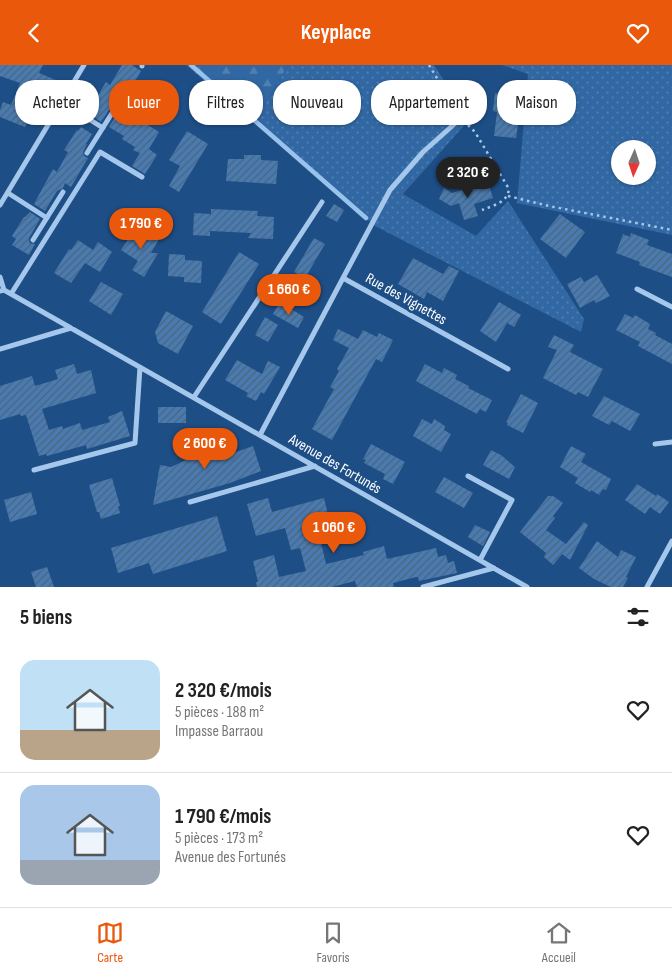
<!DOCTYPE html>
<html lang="fr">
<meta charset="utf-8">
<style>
body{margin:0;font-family:"Sofia Sans Condensed",sans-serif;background:#f6f6f6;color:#222;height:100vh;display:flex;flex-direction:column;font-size:19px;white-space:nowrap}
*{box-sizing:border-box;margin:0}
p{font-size:16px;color:#767676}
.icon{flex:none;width:28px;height:28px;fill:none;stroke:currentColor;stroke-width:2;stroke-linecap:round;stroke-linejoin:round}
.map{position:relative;height:522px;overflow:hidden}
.panel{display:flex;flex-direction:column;background:#fff;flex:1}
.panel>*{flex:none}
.top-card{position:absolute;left:15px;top:15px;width:642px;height:45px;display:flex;gap:10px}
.needle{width:32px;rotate:183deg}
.tools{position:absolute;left:611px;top:75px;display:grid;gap:10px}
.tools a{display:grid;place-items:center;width:45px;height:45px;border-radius:50%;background:#fff;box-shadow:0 1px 4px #0004;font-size:25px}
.price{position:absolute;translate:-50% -42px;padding:0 11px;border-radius:18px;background:#ea580c;color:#fff;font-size:16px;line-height:32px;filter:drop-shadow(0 1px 2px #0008)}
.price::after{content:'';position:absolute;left:50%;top:30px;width:15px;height:11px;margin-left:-8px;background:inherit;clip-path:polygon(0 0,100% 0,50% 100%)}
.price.active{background:#222;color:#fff}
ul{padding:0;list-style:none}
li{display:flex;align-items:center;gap:15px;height:125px;padding:0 20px}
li+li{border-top:1px solid #e0e0e0}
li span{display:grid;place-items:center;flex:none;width:140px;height:100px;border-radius:15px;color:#555}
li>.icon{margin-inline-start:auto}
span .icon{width:60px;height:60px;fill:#fffc;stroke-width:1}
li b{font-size:21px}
h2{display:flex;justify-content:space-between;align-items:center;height:60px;padding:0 20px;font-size:21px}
.pill{padding:0 18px;border-radius:20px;background:#fff;box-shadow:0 1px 4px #0004;font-size:18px;line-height:45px}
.pill.active{background:#ea580c;color:#fff}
header{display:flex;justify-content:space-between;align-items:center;height:65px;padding:0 20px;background:#ea580c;color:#fff;font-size:22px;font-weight:700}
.dock{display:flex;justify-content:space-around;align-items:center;height:70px;border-top:1px solid #e0e0e0;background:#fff;font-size:14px;color:#767676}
.dock a{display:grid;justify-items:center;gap:2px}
.dock .active{color:#ea580c}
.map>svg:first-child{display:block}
.grass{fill:url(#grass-dots);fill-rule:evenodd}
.forest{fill:url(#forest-firs)}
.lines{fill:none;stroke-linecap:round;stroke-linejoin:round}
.stream{stroke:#99c2ec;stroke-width:4.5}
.building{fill:url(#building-hatch)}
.path{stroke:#a5c7eb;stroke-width:2.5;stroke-dasharray:2.5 4;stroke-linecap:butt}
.street{stroke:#a5c7eb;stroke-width:5}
.labels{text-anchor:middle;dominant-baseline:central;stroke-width:5;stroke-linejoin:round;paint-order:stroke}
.street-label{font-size:15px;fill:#fff;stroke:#1d4e86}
</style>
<header><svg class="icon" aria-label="back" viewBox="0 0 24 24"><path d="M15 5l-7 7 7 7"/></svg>Keyplace<svg class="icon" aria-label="heart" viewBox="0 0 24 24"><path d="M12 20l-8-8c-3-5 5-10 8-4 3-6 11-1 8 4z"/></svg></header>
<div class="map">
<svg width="672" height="522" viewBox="0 0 672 522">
<defs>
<pattern id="grass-dots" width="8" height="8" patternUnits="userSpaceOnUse" patternTransform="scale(1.25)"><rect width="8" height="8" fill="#3168a3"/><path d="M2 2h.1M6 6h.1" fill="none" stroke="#507fb1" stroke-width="1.8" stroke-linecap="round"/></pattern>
<pattern id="forest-firs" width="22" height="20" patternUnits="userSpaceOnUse" patternTransform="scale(1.25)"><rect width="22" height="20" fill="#3168a3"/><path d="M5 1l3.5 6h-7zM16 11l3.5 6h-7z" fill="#507fb1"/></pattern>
<pattern id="building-hatch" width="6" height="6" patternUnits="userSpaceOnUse" patternTransform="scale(1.25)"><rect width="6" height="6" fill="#4a7bb0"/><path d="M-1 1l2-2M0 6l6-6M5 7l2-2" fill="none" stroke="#4b647e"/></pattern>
</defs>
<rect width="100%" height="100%" fill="#1d4e86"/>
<path class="grass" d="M288,0H434L469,55L403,129L476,171L508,136L584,254L581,267L375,161L254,58Z
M502,0H672V170L517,138L528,9ZM620,84H648V111H620Z"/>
<path class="forest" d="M186,0H288L254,58Z"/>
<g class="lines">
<path class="stream" d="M191,0L366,153"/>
</g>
<path class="building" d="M0,0H43L39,8L63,18L54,38L41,33L32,55L29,53L25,62L0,52V45L3,37L11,40L20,18L0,11Z
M122,0H132L141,6L126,32L147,45L140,55L159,67L149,84L157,90L145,109L132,101L140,88L133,85L135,82L122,74L124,71L109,62L123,39V35L119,33L116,34L101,57L94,52L98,46L92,43L95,38L94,37L106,17L110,20Z
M495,28L517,30L513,59L518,60L516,73L494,71L497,47L493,46Z
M81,62L92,69L86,79H87L83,87L84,91L88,93L71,122L65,118L63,123L57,126L45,146L34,139L53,104L57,107L68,87L64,85L77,65L78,66Z
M187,66L208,79L179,127L169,121L180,101L169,95Z
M244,90H261V95L278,96L276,119L226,116L228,94H244Z
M488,117L493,133L474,139L478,151L464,155L459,138L451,141L439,134L444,123L452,128Z
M334,139L344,145L337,157L326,151Z
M211,144L258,146L257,151L274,152L273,174L248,173L251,168L210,166V171L193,170L194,148L211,149Z
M30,147L40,154L29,173V177L30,178L35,179L29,190L12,180L16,174L12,171L24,152H25Z
M560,149L585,167L566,193L540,174Z
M137,161L159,174L151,188H158L144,212L132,205L138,196L121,185Z
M631,168L649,175L647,180L672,189V212L639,200L640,197L616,188L623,169L630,172Z
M314,173L325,179L305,213L294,207Z
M78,175L93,185L98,177L112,187L100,207L85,198L71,218L54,208L69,184L71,185Z
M239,187L259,199L221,259L202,247Z
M169,189L185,190V195L202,196L201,218L184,217V212L168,211Z
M413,193L443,209L449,201L459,206L443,236L427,227L424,234L398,219Z
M597,210L610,231L596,238L594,235L580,243L567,219L581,212L584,217Z
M101,217L123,229L111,250L89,236Z
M499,237L521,250L514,262L507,258L496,277L480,266Z
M279,239L287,244L288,242L304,252L298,263L273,249Z
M166,246L193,261L178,289L158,278L155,267Z
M625,249L633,253L635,250L650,259L648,264L656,268L655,270L672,279V299L638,281L640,277L616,265Z
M265,252L278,260L268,277L255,270Z
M338,264L358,274L363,265L377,272L379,268L393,275L382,297L376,294L332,375L312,364L334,324L330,322L339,306L337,304L349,283L333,275Z
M554,270L574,280L570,287L603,304L588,332L578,327L576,330L543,313L557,285L548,282Z
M237,295L262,309L268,296L280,302L264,329L261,327L256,336L246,331L248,328L225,315Z
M74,299L77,309L91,305L96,328L42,344L49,365L62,361L63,364L80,358L82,365L110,357L108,352L122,346L130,371L87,384L86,380L47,391L46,389L39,391L26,350L21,351L20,349L0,355V321L32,311L35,321L58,314L55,305Z
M425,299L442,308L444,303L457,310L455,314L469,321L468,323L492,335L486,347L480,344L477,349L416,316Z
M521,329L538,338L523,368L507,360L508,358L506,357Z
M604,331L640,349L630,366L612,356L609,360L592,351Z
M158,342H186V358H158Z
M422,354L432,359L434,354L445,361L444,365L451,369L441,387L413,371Z
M214,365L225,391L253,381L261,406L230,418L153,440L160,400L171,402L203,387L197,371Z
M371,379L405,397L393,419L383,414L385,409L364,398L366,395L363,394Z
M571,381L586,389L581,397L611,414L606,425L603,424L599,430L591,425L590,427L575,418L578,413L560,402Z
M491,385L501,390L515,402L509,414L483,400Z
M444,412L473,428L464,443L435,427Z
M112,413L120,441H118L120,448L101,454L99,447H97L89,420Z
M637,419L656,431L657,429L669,437L660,449L650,442L645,449L625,435Z
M31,427L37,449L10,457L4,435Z
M548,431H553L563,438L553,451L555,453L546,465L566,479L584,457L588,460L570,495L562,489L553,500L544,492L546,488L520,467Z
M268,433L272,447L324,433L331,462L318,465L326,499L364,490L363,487L384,481L387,494L436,483L438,492L446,490L448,498L454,496L457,508L419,516L418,512H416L393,518L394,522H357L355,516L332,522H257L256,517H258L253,496L274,490L279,512L306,506L300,483L291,485L285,463L256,471L247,439Z
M217,451L227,486L153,509L149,498L118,508L111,483Z
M475,460L490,467L483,481L468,472Z
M597,476L618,492L621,485L636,492L626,512L628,513L623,522H611L594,514L579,503Z
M47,502L54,522H36L31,507Z"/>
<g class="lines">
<path class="path" d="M429,0L457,46
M468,60L475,67L509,124C507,138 494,140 482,145
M508,131L549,141L672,165"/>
<path class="street" d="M142,1V0
M62,37L103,63
M87,88L119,37
M8,128L47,153
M0,140L84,0
M33,175L63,127
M0,212L4,225
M343,213L390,125L423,87L461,53
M637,224L672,242
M0,226L4,225L527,522
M11,229L100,87L142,112
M0,284L71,263
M194,332L322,137
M260,370L343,213L508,304
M655,379L672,377
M34,405L135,378L140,302
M468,411L512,435L480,495
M190,437L315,401
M423,522L494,503
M647,522L672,476"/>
</g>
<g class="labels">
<g class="street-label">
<text transform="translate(406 234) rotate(29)">Rue des Vignettes</text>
<text transform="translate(335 399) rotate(30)">Avenue des Fortunés</text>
</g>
</g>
</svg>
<div class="tools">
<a><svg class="needle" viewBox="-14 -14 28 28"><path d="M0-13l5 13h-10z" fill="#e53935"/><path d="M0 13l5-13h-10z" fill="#767676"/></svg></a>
</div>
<b class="price active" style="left:468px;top:134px">2 320 €</b>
<b class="price" style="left:141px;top:185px">1 790 €</b>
<b class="price" style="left:289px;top:251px">1 660 €</b>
<b class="price" style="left:205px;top:405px">2 600 €</b>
<b class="price" style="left:334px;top:489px">1 060 €</b>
<div class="top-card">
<a class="pill">Acheter</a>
<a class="pill active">Louer</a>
<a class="pill">Filtres</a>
<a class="pill">Nouveau</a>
<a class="pill">Appartement</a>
<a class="pill">Maison</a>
</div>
</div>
<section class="panel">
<h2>5 biens<svg class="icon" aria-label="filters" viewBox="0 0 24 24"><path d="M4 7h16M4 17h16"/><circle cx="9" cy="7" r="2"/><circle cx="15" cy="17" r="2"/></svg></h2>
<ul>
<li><span style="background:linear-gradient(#bfe0f5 70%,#b9a48a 0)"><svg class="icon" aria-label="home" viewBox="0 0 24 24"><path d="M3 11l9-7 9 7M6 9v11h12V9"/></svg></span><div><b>2 320 €/mois</b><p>5 pièces · 188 m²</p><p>Impasse Barraou</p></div><svg class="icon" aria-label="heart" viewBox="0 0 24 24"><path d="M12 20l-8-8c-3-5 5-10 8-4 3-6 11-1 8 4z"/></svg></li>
<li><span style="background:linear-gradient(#a9c7e8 75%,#9aa5b1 0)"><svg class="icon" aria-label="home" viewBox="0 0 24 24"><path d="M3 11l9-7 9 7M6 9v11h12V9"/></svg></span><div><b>1 790 €/mois</b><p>5 pièces · 173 m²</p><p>Avenue des Fortunés</p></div><svg class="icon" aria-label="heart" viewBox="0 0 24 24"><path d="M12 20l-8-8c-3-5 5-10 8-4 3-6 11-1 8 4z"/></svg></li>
</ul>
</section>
<nav class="dock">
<a class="active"><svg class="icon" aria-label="map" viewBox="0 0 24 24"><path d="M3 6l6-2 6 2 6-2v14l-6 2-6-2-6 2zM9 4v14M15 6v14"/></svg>Carte</a>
<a><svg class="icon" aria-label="saved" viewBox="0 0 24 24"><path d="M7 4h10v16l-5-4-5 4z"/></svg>Favoris</a>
<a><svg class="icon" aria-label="home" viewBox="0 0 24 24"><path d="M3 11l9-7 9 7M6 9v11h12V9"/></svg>Accueil</a>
</nav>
